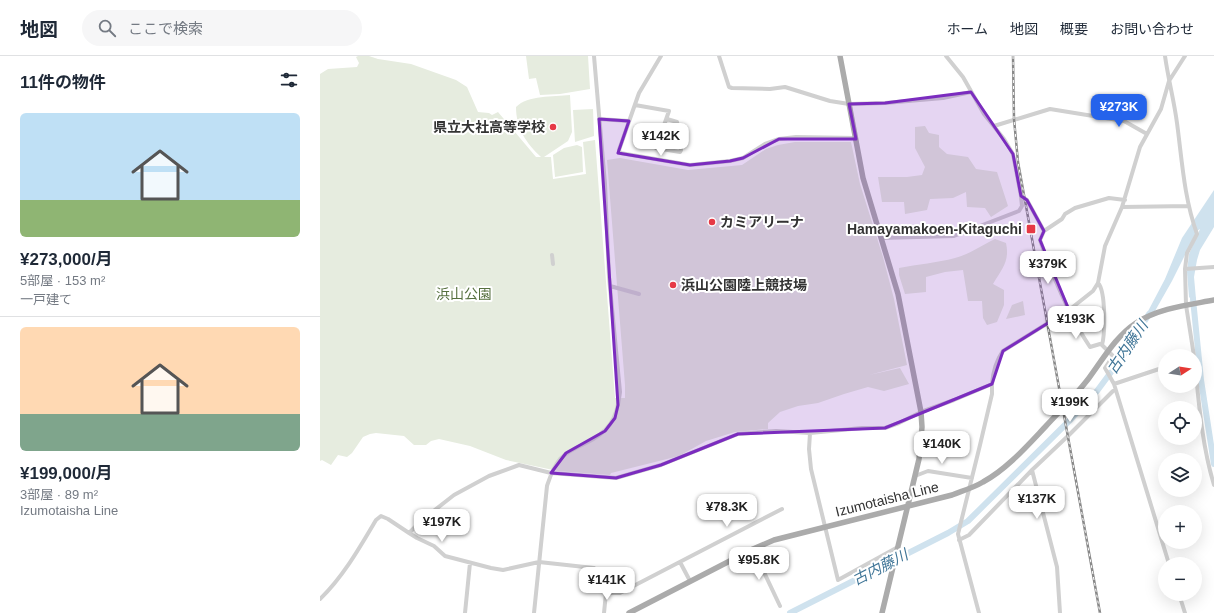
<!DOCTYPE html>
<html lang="ja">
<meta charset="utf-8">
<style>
body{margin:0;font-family:Arial,"Noto Sans JP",sans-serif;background:#f6f6f7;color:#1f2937;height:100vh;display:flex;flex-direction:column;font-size:15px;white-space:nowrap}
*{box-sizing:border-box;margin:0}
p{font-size:13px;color:#747a83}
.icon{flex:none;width:22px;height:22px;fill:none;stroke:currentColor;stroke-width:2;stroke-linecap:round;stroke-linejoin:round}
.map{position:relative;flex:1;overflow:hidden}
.side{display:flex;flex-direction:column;background:#fff;width:320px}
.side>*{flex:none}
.needle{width:26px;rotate:78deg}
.buttons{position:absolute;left:838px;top:293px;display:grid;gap:8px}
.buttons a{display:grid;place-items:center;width:44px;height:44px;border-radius:50%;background:#fff;box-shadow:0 4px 16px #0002;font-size:20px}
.price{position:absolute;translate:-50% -34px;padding:0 9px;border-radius:8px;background:#fff;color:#222;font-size:13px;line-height:26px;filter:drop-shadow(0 1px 2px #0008)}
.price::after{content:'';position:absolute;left:50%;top:24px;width:12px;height:9px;margin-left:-6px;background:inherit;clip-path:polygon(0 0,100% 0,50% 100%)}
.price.selected{background:#2563eb;color:#fff}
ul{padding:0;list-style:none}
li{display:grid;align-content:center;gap:8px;height:212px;padding:0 20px}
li+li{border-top:1px solid #e0e1e3}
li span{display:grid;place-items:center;height:124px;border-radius:6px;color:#555}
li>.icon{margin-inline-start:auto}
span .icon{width:72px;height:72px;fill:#fffc;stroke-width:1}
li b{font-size:17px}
h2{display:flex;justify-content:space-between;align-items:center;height:48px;padding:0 20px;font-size:17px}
header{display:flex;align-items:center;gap:24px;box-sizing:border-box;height:56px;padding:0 20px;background:#fff;border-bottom:1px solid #e0e1e3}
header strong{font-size:19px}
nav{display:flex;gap:22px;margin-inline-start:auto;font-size:14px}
.search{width:280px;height:36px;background:#f6f6f7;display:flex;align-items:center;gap:10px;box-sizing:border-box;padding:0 14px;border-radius:22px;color:#747a83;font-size:15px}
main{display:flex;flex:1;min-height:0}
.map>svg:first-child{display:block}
.green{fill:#e6ecdf}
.water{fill:#cfe2ee}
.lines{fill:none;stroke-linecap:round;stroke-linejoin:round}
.river{stroke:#cfe2ee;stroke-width:6}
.minor{stroke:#d0d0d0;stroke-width:4}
.major{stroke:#ababab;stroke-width:5.5}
.rail-casing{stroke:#888;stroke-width:2.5}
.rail{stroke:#fff;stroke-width:1;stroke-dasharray:3;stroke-linecap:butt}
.marked{fill:#7b2cbf;fill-opacity:0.2;stroke:#7b2cbf;stroke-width:3;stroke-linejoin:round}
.poi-dot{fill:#e63946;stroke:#fff;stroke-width:1.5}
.labels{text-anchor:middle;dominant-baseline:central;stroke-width:4;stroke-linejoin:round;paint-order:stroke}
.poi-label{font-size:14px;font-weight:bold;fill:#333;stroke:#fff;text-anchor:end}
.park-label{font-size:14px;fill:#56703f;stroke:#fff}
.street-label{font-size:14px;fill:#333;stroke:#fff}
.water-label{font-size:15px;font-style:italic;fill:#3f7597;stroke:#fff}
</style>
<header>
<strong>地図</strong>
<div class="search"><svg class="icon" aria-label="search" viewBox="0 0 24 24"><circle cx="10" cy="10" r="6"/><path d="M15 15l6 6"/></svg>ここで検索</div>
<nav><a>ホーム</a><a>地図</a><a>概要</a><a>お問い合わせ</a></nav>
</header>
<main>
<section class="side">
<h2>11件の物件<svg class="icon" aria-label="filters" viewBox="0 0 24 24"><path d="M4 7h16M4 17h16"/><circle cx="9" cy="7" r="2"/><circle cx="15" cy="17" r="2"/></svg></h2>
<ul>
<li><span style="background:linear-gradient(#bfe0f5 70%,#8fb573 0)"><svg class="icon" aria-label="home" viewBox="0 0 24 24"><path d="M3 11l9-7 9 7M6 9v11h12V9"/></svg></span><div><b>¥273,000/月</b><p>5部屋 · 153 m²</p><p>一戸建て</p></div></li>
<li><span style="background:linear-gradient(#ffd9b3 70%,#7fa58c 0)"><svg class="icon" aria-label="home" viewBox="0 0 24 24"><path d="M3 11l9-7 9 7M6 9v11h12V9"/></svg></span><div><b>¥199,000/月</b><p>3部屋 · 89 m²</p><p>Izumotaisha Line</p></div></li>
</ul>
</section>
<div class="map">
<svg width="894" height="557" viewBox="0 0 894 557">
<rect width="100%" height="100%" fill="#fff"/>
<path class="green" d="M38,0H49L58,3L91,8L136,24L147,31L158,56L169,57L172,59L178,56L216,101H221C206,87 196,72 196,51C208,39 233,41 250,39L252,76L248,85L224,101H231L233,123L266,118L263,86L275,84L295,342H305V329L287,104L300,102L368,114L422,109L446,93L458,89L475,86H531L540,128L563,201L574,243L587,309L549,319L580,312L589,328L564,335L548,331L524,338L498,347L478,350L460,356L448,367V373L415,376L386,385L359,400L291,417L290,419L238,415L186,404L150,390L119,383L111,385L106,389H94L84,380L56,377L50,378L43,381L32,397L27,401L18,399L11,409L2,404L0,405V18L8,13L37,11L39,7L36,1Z
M206,0H268L270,33L240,38L220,39L216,22L209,23Z
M273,53L274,80L255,86L253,54Z
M605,70L609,77L619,79V91L627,98L648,101L656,113L677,116L688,150L671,161L665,152L647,151L646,136L633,142L610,143L607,154L585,158L584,146H562L558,121H587L602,119L605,111L595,92V71Z
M257,89L262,91L263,116L235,121L233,99L244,92Z
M675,183L686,187C690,205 682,213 673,228L684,234V249L677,266L667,269L663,262L662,245H648L643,214L625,216L606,221V236L585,238L579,219V212C598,208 617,207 635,202C650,198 662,189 675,183Z
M703,245L705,259L686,263L692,249Z"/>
<path class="water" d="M894,134V171L880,194L877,204L874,221L876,243L872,244L869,241L867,216L869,198L880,173L877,175L852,225L835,255L826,259L845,223L862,182Z"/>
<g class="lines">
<path class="river" d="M873,243L881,324L894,408
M470,557L628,477L648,465L751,363L777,335L803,300L829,258"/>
<path class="minor" d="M341,0L319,37L299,94L300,97L370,109L410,105L423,102L445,88L459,83L476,81L535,82
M399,0L409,31L412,32L450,33L465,31L510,45L529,48L565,47L623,42L651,36
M626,0L643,21L664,58L684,83L693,98L701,140L707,144L724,175L720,184C733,221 748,258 770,291L780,288L782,289
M845,0C848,22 854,44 857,67C862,104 864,142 877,178L867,197L865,213L866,249L874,300
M315,49L349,55L336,92L360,96L361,94L357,66L347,63
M279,63L309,65
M674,70L730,53L804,65L827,78
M802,151L869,150
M724,175L742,163L745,158L755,152L789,142L805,144
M561,182L634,180L699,155L702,150L701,140
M232,199L233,208
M865,213L894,211
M778,227C786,235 785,278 782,289L793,300L785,312L794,328L849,508
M290,230L319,238
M875,308C879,349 882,389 894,429
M794,328L845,311
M490,377L489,393L491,413L518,524L578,491
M712,414L737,511L740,557
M595,420L608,415L652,422
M89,477L97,482L114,490L125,500L171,512L183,514L219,506L274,512L286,537H300L462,453
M639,484L649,479L712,414L749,379L793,335L795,334
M433,493L460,550
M360,506L370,525
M859,538L865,557
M0,543C23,521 40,491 56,464L61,460L68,463L89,477L102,464L134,439L169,420L199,409L231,417L296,422L341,409L418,378L456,375L490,377L542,372H565L579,367L601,356L634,344L672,328C673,316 676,305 683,295L749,254L773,235L778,227L785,190L802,151L820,91L841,53L849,25L865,0
M145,557L150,507
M214,557L227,430C230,421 233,411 240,403C247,396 255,392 264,388C289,376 297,364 300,336L289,221L285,128L274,0
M284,557L286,537
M659,557L638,478L660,389L672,338V328"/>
<path class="major" d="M520,0L543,122L578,238L601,356L602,371L599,403L562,557
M309,557L433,493L454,484L632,439C642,435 653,432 663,426C687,413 707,390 726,370C741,354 756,339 769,322C783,303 796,280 816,267C839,252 868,249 894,244"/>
<defs>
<path id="rail" d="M693,0L694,63L698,106L780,557"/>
</defs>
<use href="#rail" class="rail-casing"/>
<use href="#rail" class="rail"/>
</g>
<path class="marked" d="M651,36L693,98L701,140L707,144L724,175L720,184L749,254L683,295L672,328L565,372L418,378L341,409L296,422L231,417L246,397L285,375L295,362L298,349L279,63L309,65L298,97L370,109L410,105L423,102L459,83H536L529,48L565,47Z"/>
<g class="poi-dot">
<circle cx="233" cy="71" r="4"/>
<circle cx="392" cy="166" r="4"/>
<rect x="706" y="168" width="10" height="10" rx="2"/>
<circle cx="353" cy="229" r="4"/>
</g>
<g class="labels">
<g class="poi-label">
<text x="225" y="71">県立大社高等学校</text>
<text x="400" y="166" text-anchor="start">カミアリーナ</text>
<text x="702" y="173">Hamayamakoen-Kitaguchi</text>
<text x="361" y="229" text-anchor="start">浜山公園陸上競技場</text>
</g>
<g class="park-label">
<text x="144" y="238">浜山公園</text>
</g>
<g class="street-label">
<text transform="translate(567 443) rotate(-14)">Izumotaisha Line</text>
</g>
<g class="water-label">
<text transform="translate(807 291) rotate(-56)">古内藤川</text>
<text transform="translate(560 511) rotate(-27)">古内藤川</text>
</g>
</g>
</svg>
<div class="buttons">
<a><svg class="needle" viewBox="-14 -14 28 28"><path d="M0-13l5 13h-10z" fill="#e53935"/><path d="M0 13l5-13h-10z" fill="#747a83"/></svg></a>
<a><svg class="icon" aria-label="locate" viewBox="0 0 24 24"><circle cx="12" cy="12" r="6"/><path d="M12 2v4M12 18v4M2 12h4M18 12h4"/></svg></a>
<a><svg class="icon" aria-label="layers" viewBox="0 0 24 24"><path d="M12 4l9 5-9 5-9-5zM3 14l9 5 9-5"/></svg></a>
<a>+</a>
<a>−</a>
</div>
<b class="price selected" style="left:799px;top:72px">¥273K</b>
<b class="price" style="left:341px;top:101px">¥142K</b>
<b class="price" style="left:728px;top:229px">¥379K</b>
<b class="price" style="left:756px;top:284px">¥193K</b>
<b class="price" style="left:750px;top:367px">¥199K</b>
<b class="price" style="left:622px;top:409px">¥140K</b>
<b class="price" style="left:717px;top:464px">¥137K</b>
<b class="price" style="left:407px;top:472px">¥78.3K</b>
<b class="price" style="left:122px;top:487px">¥197K</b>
<b class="price" style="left:439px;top:525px">¥95.8K</b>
<b class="price" style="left:287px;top:545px">¥141K</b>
</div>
</main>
